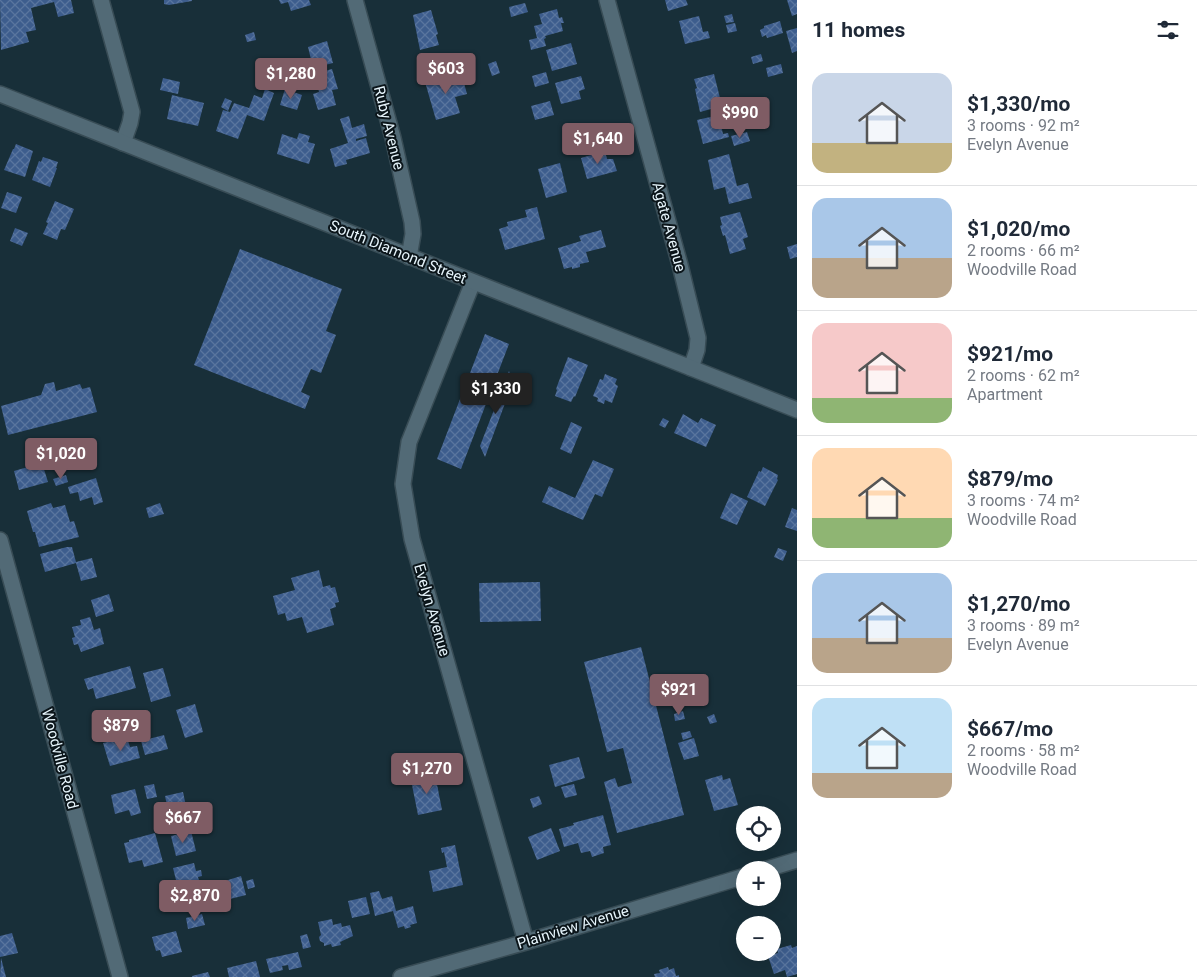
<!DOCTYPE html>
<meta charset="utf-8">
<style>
body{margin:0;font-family:Roboto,sans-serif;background:#f2f2f3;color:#1f2937;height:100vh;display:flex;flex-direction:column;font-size:19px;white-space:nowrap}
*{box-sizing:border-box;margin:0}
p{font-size:16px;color:#747a83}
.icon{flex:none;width:28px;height:28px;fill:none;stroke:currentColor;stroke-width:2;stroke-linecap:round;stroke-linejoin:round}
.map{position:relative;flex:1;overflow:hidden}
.details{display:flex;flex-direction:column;background:#fff;width:400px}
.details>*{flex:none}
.buttons{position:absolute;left:736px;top:806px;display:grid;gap:10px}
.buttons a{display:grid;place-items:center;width:45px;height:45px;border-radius:50%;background:#fff;box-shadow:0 5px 20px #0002;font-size:25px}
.price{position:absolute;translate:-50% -42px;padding:0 11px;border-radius:5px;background:#7f5c64;color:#fff;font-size:16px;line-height:32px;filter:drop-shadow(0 1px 2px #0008)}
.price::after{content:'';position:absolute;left:50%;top:30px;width:15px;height:11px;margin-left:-8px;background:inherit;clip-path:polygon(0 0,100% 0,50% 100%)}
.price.current{background:#222;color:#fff}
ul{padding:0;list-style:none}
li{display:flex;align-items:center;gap:15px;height:125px;padding:0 15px}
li+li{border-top:1px solid #e0e1e3}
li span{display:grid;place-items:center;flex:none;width:140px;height:100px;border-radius:15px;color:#555}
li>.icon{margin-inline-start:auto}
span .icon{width:60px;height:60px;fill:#fffc;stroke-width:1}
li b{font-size:21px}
h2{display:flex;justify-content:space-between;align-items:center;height:60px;padding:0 15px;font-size:21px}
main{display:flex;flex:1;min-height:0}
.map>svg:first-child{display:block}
.building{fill:url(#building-cross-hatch)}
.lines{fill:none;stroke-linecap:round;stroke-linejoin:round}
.minor-casing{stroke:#384c55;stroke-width:18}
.tertiary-casing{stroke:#384c55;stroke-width:18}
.minor{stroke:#526a76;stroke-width:15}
.tertiary{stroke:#526a76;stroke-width:15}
.labels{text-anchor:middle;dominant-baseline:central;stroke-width:4;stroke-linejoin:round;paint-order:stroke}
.street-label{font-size:15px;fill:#e7f5fc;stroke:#0b151a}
</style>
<main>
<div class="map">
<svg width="797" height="977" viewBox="0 0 797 977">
<defs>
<pattern id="building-cross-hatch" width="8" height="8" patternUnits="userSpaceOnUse" patternTransform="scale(1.25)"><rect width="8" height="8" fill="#3d5d8d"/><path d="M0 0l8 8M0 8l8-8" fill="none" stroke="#59759e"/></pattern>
</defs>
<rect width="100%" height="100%" fill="#182f39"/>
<path class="building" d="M0,0H71L74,13L58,17L54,2L31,8L36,30L26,32L29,42L1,50Z
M164,0H192V1L169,5L164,4Z
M279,0H309L311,5L291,11L288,2L281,4Z
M665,0H686L688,5L668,11Z
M787,0H797V14L792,16Z
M525,3L528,12L511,17L509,7Z
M557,9L559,18L562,17L564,23H561L563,31L545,36L546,38L544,39L546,46L531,50L529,40L537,38L534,26L542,24L539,14Z
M431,10L438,34L436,35L439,45L420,50L413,15Z
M732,14L734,22L726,23L724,16Z
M699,16L703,32L708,31L710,38L685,44L679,21Z
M780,21L783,33L767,38L766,35L762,37L760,30L764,28V26Z
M735,23L737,31L728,33L726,25Z
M797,28V51L792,53L786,31Z
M254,32L256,40L247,42L245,35Z
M327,41L333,63L313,68L308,47Z
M571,43L577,64L552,71L546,50Z
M761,54L763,61L753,64L751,57Z
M297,61L299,70L291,72L289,63Z
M496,61L500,73L492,76L488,64Z
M781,64L783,73L768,77L766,68Z
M332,69L338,89L332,90L336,105L318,110L313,94L319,92L314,74Z
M461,72L467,94L455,97L460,113L436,120L425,82Z
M546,72L549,83L535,87L532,76Z
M714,74L722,106L700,112L695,89L697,88L694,79Z
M581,76L585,89L579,91L581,99L561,104L555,83Z
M163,78L180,82L178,94L160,90Z
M265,89L274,93L264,121L247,115L238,139L216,131L223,110L230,112L234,103L249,108L254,95L262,98Z
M285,89L302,95L297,110L280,105Z
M172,95L204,103L198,126L167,119Z
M225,98L232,101L228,111L221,107Z
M550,101L554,115L535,120L531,106Z
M719,115L723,134L728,133L729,137L703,144L697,120Z
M349,116L352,128L364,124L367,136L356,139V141L366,138L370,153L346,160L347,164L335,167L330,149L348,143L340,119Z
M762,118L764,126L755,128L753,120Z
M747,132L750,141L734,146L731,136Z
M299,133L310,136L308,142L315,144L309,164L277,154L282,134L297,139Z
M16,144L33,151L25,177L4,170L13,149H14Z
M605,151L607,159H613L617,171L587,179L581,158Z
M729,154L737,186L748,183L752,198L729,204L725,187L714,190L708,160Z
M43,157L58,162L56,168H57L50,187L32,180L39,161L41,162Z
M560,163L567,192L546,198L538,169Z
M7,192L22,197L16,213L1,208Z
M55,201L74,209L65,230L61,229L57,240L43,234L48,223L46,222Z
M537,207L545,239L505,250L499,229L508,226L507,222L527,217L525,210Z
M740,212L748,237L743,239L746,249L730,254L725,235L723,236L720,226L722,225L720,217Z
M15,228L28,233L22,246L10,241Z
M601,230L606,247L586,252L589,262L580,264V267L572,269V267L564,269L558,248L581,241L579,236Z
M797,244V257L790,259L787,247Z
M240,249L342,289L326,331L336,335L321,373L311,369L301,392L310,396L305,409L194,365Z
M485,334L509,344L461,469L437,459Z
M568,357L588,365L575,397L574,396L571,402L555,396L557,390L556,389Z
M509,371L513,382L485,457L480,446Z
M605,374L617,379L615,384L618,386L612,403L605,400L604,404L597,401L598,398L593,396L600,379L603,380Z
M54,382L56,391L80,384L82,389L90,387L97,412L8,435L1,406L41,395L45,384Z
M683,414L698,423L701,418L716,425L706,447L674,433Z
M663,418L669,421L665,428L659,425Z
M571,422L582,427L571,454L560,449Z
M593,460L614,469L602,497L595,494L583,520L542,502L549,486L575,498Z
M42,463L48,482L19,490L14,471Z
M763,467L778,475L777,479L778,480L765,506L747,497L759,471L761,472Z
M66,475L68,482L56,486L53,479Z
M96,478L103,502L94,505L92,497L80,501L78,492L70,494L68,487Z
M731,493L748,501L737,525L720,518Z
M51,503L53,508L65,505L70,522L74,521L79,537L39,547L35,532H33L27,511Z
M160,503L164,514L149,518L146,508Z
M792,508L797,510V531L785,527Z
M67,547H72L76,562L92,558L97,577L81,581L76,563L45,572L40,554Z
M778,548L787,551L783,561L774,557Z
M319,570L323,587L330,585L331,588L335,587L339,602L335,603L336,607L330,609L334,625L307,633L302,617L287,621L285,613L278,615L273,596L295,590L291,578Z
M540,582L541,621L480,622L479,583Z
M109,594L114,611L96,617L91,600Z
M90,617L94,630L100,628L104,644L81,652L78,644L74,645L72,638L75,637L72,627L81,625L80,620Z
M641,647L684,815L617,833L604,782L615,778L618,787L632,783L623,748L607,752L584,662Z
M130,666L136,688L96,699L93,688L88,690L84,679Z
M163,668L171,696L151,702L143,673Z
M195,704L203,732L185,738L176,710Z
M683,711L685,719L675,721L674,714Z
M714,714L717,722L710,724L707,717Z
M690,731L692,737L683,740L681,733Z
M164,735L168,749L145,755L141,741Z
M127,737L130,747L137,746L140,758L110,766L103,743Z
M694,738L699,756L684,760L678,743Z
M579,757L585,778L555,787L549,765Z
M435,774L442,810L418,815L411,780Z
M722,775L723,780L730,778L738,805L714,811L705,780Z
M154,784L157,797L147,799L144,786Z
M574,784L577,795L565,798L561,787Z
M135,789L141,813L131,816L129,810L115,814L111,795Z
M183,792L187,811L169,815L165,796Z
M539,796L542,804L533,808L530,799Z
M603,815L611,845L603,847L604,853L592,857L590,851L581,853L578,843L564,847L559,829L574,825L573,823Z
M551,828L560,851L537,860L528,837Z
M191,831L196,851L176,856L171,836Z
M155,833L163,862L144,867L142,860L129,863L124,843L129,842V840Z
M455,845L463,885L433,892L429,871L447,867L444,852L442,853L441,848Z
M194,863L196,871L201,870L202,876L198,877L204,898L187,902L182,882L177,884L173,868Z
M241,876L246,895L230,899L225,881Z
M253,879L255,887L248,889L246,881Z
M379,891L382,899L392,896L396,911L413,906L417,923L410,925L411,927L405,929L404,926L398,928L393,911L375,916L370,893Z
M366,897L370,914L352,918L348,901Z
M202,914L205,925L188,929L186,918Z
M332,919L333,925L341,923L342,927L350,925L353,936L340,942L341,945L332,947L331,944L324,946V943L320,941L319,937L321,935L318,922Z
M176,931L182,952L162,957L160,950L156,951L152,937Z
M12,933L18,953L0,957V936Z
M307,934L311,947L303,949L300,936Z
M791,945L792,948L797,946V974L787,977L785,970L774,974L768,956L778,953L777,949Z
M298,952L302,967L289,970L288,965L282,966L283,970L270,973L266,959Z
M1,958L6,977H0Z
M256,961L260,977H229L227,968Z
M668,967L669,970L674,968L676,976L679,975V977H655L654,974L660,973L659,970Z
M208,972L210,977H192V976Z"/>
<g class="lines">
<defs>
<path id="minor" d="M101,0L132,112L130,123L123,143
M355,0L393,138L412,222L413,234L409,257
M607,0L680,265L698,338L697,350L691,368
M473,282L409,442L403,484L412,539L526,942
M764,870L797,860
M401,977L526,942L745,876"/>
<path id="tertiary" d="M0,94L797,410
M0,540L120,977"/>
</defs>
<use href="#minor" class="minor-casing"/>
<use href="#tertiary" class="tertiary-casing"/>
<use href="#minor" class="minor"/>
<use href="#tertiary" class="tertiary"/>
</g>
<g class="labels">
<g class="street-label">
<text transform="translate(389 128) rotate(76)">Ruby Avenue</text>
<text transform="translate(669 227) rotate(75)">Agate Avenue</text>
<text transform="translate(398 252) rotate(22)">South Diamond Street</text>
<text transform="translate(432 610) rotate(74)">Evelyn Avenue</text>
<text transform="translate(60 759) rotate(75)">Woodville Road</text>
<text transform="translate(573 927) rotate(-17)">Plainview Avenue</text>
</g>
</g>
</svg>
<div class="buttons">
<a><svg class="icon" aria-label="locate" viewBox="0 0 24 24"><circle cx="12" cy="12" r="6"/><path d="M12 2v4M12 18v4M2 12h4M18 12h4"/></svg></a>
<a>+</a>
<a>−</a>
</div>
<b class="price" style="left:446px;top:95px">$603</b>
<b class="price" style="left:291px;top:100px">$1,280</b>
<b class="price" style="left:740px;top:139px">$990</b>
<b class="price" style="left:598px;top:165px">$1,640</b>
<b class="price current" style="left:496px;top:415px">$1,330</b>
<b class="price" style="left:61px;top:480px">$1,020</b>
<b class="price" style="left:679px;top:716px">$921</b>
<b class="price" style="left:121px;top:752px">$879</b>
<b class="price" style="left:427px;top:795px">$1,270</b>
<b class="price" style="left:183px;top:844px">$667</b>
<b class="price" style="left:195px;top:922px">$2,870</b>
</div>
<section class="details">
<h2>11 homes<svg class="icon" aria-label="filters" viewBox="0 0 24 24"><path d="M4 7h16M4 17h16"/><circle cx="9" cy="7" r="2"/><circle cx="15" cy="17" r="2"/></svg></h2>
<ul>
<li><span style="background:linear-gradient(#c9d6e8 70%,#c2b280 0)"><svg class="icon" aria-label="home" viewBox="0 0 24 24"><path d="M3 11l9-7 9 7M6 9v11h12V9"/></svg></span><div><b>$1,330/mo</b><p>3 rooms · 92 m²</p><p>Evelyn Avenue</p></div></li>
<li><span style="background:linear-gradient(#a9c7e8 60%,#b9a48a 0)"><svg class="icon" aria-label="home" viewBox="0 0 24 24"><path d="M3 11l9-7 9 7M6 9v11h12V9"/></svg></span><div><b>$1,020/mo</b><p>2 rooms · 66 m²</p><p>Woodville Road</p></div></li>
<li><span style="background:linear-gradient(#f6c9c9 75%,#8fb573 0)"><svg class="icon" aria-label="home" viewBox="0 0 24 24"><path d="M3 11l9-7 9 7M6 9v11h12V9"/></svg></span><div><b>$921/mo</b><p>2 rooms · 62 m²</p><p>Apartment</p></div></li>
<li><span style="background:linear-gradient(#ffd9b3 70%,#8fb573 0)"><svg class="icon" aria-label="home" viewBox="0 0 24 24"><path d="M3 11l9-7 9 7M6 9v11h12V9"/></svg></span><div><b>$879/mo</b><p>3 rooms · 74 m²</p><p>Woodville Road</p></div></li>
<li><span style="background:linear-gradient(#a9c7e8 65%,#b9a48a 0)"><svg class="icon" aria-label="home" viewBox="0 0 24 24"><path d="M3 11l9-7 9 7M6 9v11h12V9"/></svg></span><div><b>$1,270/mo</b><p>3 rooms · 89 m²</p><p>Evelyn Avenue</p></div></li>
<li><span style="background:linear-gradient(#bfe0f5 75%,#b9a48a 0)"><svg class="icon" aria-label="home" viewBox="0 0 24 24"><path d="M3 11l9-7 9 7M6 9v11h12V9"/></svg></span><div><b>$667/mo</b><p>2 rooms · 58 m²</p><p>Woodville Road</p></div></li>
</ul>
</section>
</main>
